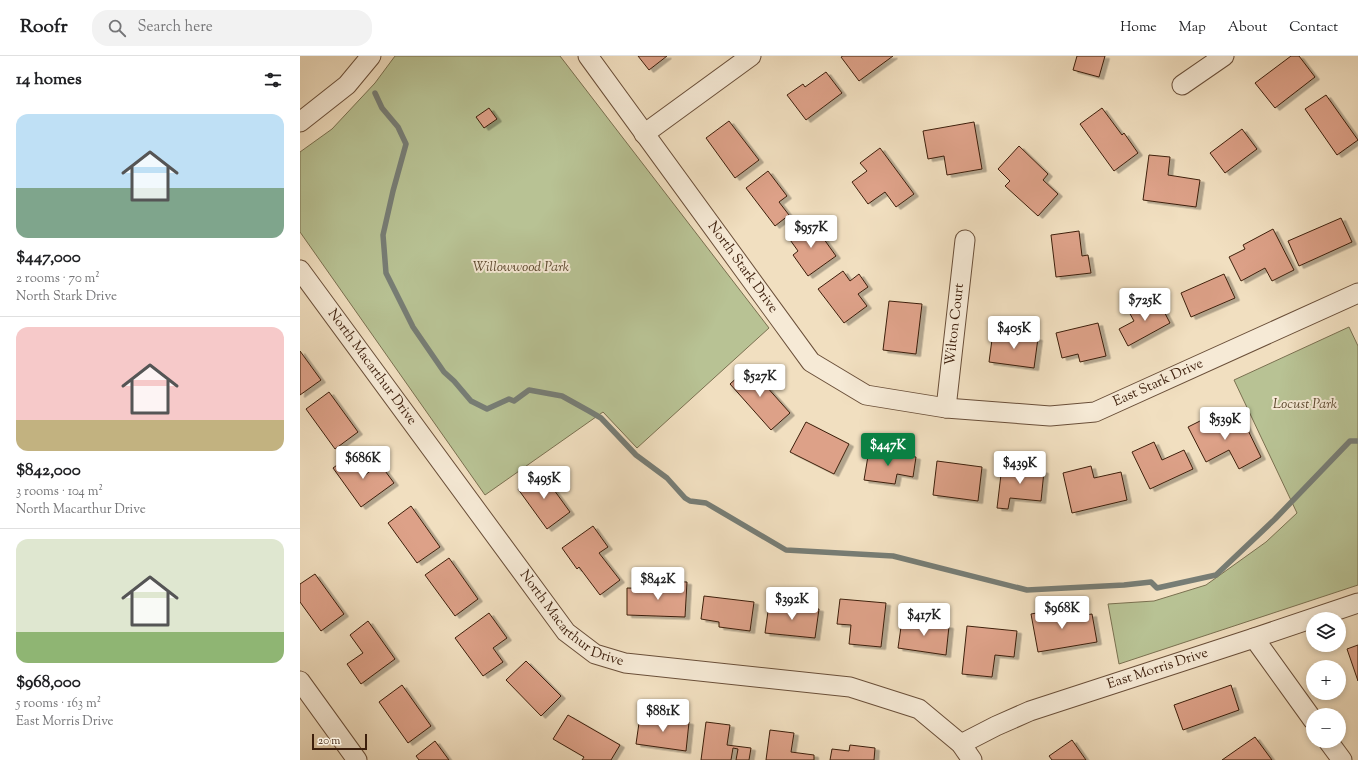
<!DOCTYPE html>
<meta charset="utf-8">
<style>
body{margin:0;font-family:"Sorts Mill Goudy",serif;background:#f2f2f2;color:#202124;height:100vh;display:flex;flex-direction:column;font-size:15px;white-space:nowrap}
*{box-sizing:border-box;margin:0}
p{font-size:13px;color:#757577}
.icon{flex:none;width:22px;height:22px;fill:none;stroke:currentColor;stroke-width:2;stroke-linecap:round;stroke-linejoin:round}
.map{position:relative;flex:1;overflow:hidden}
.panel{display:flex;flex-direction:column;background:#fff;width:300px}
.panel>*{flex:none}
.tools{position:absolute;left:1006px;top:556px;display:grid;gap:8px}
.tools a{display:grid;place-items:center;width:40px;height:40px;border-radius:50%;background:#fff;box-shadow:0 2px 6px #0003;font-size:20px}
.scale{position:absolute;left:12px;bottom:10px;width:55px;box-sizing:border-box;padding-left:4px;border:2px solid #3d1f0c;border-top:0;font-size:11px;line-height:14px;white-space:nowrap;color:#3d1f0c;-webkit-text-stroke:3px #f6ead6;paint-order:stroke}
.price{position:absolute;translate:-50% -34px;padding:0 9px;border-radius:4px;background:#fff;color:#222;font-size:13px;line-height:26px;filter:drop-shadow(0 1px 2px #0008)}
.price::after{content:'';position:absolute;left:50%;top:24px;width:12px;height:9px;margin-left:-6px;background:inherit;clip-path:polygon(0 0,100% 0,50% 100%)}
.price.current{background:#0b8043;color:#fff}
ul{padding:0;list-style:none}
li{display:grid;align-content:center;gap:8px;height:212px;padding:0 16px}
li+li{border-top:1px solid #e0e0e0}
li span{display:grid;place-items:center;height:124px;border-radius:12px;color:#555}
li>.icon{margin-inline-start:auto}
span .icon{width:72px;height:72px;fill:#fffc;stroke-width:1}
li b{font-size:17px}
h2{display:flex;justify-content:space-between;align-items:center;height:48px;padding:0 16px;font-size:17px}
header{display:flex;align-items:center;gap:24px;box-sizing:border-box;height:56px;padding:0 20px;background:#fff;border-bottom:1px solid #e0e0e0}
header strong{font-size:19px}
nav{display:flex;gap:22px;margin-inline-start:auto;font-size:14px}
.search{width:280px;height:36px;background:#f2f2f2;display:flex;align-items:center;gap:10px;box-sizing:border-box;padding:0 14px;border-radius:16px;color:#757577;font-size:15px}
main{display:flex;flex:1;min-height:0}
.map>svg:first-child{display:block}
.green{fill:#b8c294;stroke:#7a7050}
.lines{fill:none;stroke-linecap:round;stroke-linejoin:round}
.stream{stroke:#777d75;stroke-width:5.5}
.building{fill:#dda188;stroke:#3d1f0c;filter:url(#shadow)}
.minor-casing{stroke:#6a4f39;stroke-width:21}
.minor{stroke:#f6ead6;stroke-width:19}
.labels{text-anchor:middle;dominant-baseline:central;stroke-width:4;stroke-linejoin:round;paint-order:stroke}
.park-label{font-size:14px;font-style:italic;fill:#5c482e;stroke:#f6ead6}
.street-label{font-size:14px;fill:#3d1f0c;stroke:#f6ead6}
</style>
<header>
<strong>Roofr</strong>
<div class="search"><svg class="icon" aria-label="search" viewBox="0 0 24 24"><circle cx="10" cy="10" r="6"/><path d="M15 15l6 6"/></svg>Search here</div>
<nav><a>Home</a><a>Map</a><a>About</a><a>Contact</a></nav>
</header>
<main>
<section class="panel">
<h2>14 homes<svg class="icon" aria-label="filters" viewBox="0 0 24 24"><path d="M4 7h16M4 17h16"/><circle cx="9" cy="7" r="2"/><circle cx="15" cy="17" r="2"/></svg></h2>
<ul>
<li><span style="background:linear-gradient(#bfe0f5 60%,#7fa58c 0)"><svg class="icon" aria-label="home" viewBox="0 0 24 24"><path d="M3 11l9-7 9 7M6 9v11h12V9"/></svg></span><div><b>$447,000</b><p>2 rooms · 70 m²</p><p>North Stark Drive</p></div></li>
<li><span style="background:linear-gradient(#f6c9c9 75%,#c2b280 0)"><svg class="icon" aria-label="home" viewBox="0 0 24 24"><path d="M3 11l9-7 9 7M6 9v11h12V9"/></svg></span><div><b>$842,000</b><p>3 rooms · 104 m²</p><p>North Macarthur Drive</p></div></li>
<li><span style="background:linear-gradient(#dfe7d0 75%,#8fb573 0)"><svg class="icon" aria-label="home" viewBox="0 0 24 24"><path d="M3 11l9-7 9 7M6 9v11h12V9"/></svg></span><div><b>$968,000</b><p>5 rooms · 163 m²</p><p>East Morris Drive</p></div></li>
</ul>
</section>
<div class="map">
<svg width="1058" height="704" viewBox="0 0 1058 704">
<defs>
<filter id="shadow"><feDropShadow dx="4.5" dy="2.5" stdDeviation="0" flood-color="#0004"/></filter>
</defs>
<rect width="100%" height="100%" fill="#f1dfc0"/>
<filter id="stains"><feTurbulence type="fractalNoise" baseFrequency=".005" numOctaves="4"/><feColorMatrix values="0 0 0 0 .2 0 0 0 0 .09 0 0 0 0 .02 0 0 0 .5 -.17"/></filter>
<radialGradient id="worn" r=".72"><stop offset=".6" stop-color="#630" stop-opacity="0"/><stop offset="1" stop-color="#630" stop-opacity=".3"/></radialGradient>
<path class="green" d="M95,0H260L469,272L337,392L303,356L185,439L0,176V96L32,73L75,27Z
M1049,271L1058,290V529L819,608L808,548L854,545L906,529L966,486L997,457L934,324Z"/>
<g class="lines">
<path class="stream" d="M75,37L82,52L98,71L106,88L93,135L83,179L86,217L113,271L144,316L154,325L171,345L187,353L209,343L214,345L229,334L262,340L289,355L301,362L336,399L367,422L385,442L390,445L406,447L486,494L593,500L727,534L824,529L851,526L857,532L916,519L975,463L1050,385H1058"/>
</g>
<path class="building" d="M338,0H367L349,14Z
M543,0H593L559,25L541,1Z
M777,0H805L799,21L773,14Z
M991,0H999L1015,21L975,52L955,27Z
M526,16L542,37L506,64L487,39L503,28L505,31Z
M1026,39L1058,84L1037,99L1005,53Z
M189,52L197,63L184,72L176,61Z
M802,52L822,79L824,77L838,97L814,115L780,68Z
M429,65L459,104L435,122L406,82Z
M674,66L682,113L647,119L644,100L628,103L623,75Z
M942,73L957,93L925,117L910,97Z
M719,90L748,118L743,124L758,138L738,160L705,130L710,125L698,113Z
M580,92L614,138L596,151L585,136L568,148L552,126L567,115L560,107Z
M849,99L870,101L868,119L900,124L896,151L843,144Z
M468,115L487,140L479,146L489,159L475,170L446,132Z
M1041,162L1052,186L999,210L988,185Z
M511,165L536,200L508,220L493,199L498,195L488,181Z
M973,173L994,214L972,225L965,212L941,225L929,201L945,193L943,189Z
M779,175L782,200L788,199L791,217L756,221L751,179Z
M543,215L550,225L559,218L568,231L558,238L567,250L544,267L518,233Z
M924,218L935,242L891,261L881,237Z
M857,242L870,267L828,290L819,273L834,265L829,256Z
M589,245L622,248L616,298L583,294Z
M798,267L806,300L780,306L778,298L762,302L756,277Z
M693,276L738,282L734,312L689,306Z
M0,295L21,324L0,339Z
M449,311L490,357L471,374L430,328Z
M29,336L58,376L35,393L6,353Z
M912,359L919,374L942,362L961,401L939,413L929,394L906,406L888,371Z
M506,366L549,388L534,418L490,396Z
M854,386L862,404L884,394L893,413L850,433L832,396Z
M569,394L616,401L613,421L597,418L595,428L564,424Z
M51,399L65,419L80,408L94,427L61,451L33,412Z
M637,405L682,411L678,445L633,439Z
M702,410L744,415L741,445L710,442L708,453L697,452Z
M791,410L794,422L821,416L827,444L772,457L763,417Z
M241,416L270,456L247,473L218,433Z
M111,450L140,491L117,507L88,467Z
M293,470L308,491L299,497L320,524L300,539L279,511L277,513L262,492Z
M149,502L178,543L155,560L125,519Z
M15,518L44,558L21,575L0,546V528Z
M363,525L387,526L385,561L327,559V532L363,533Z
M404,540L454,546L450,575L419,571V566L401,563Z
M540,543L586,547L581,591L549,588L551,569L537,568Z
M469,548L519,553L515,582L465,577Z
M765,552L767,562L792,558L797,586L738,596L731,558Z
M189,557L207,582L193,592L203,606L183,620L155,582Z
M602,564L649,570L646,599L598,592Z
M68,565L95,603L61,628L47,608L63,597L50,579Z
M667,570L717,575L714,601L695,599L692,621L662,618Z
M1058,589V625L1047,593Z
M226,605L261,640L241,660L206,624Z
M102,629L131,670L108,687L79,646Z
M931,629L939,654L883,674L874,649Z
M268,659L320,689L311,704H282L284,701L253,683Z
M340,660L389,666L386,695L336,688Z
M406,666L430,669L427,689L451,692L449,704H436L438,693L433,692L431,704H401Z
M470,674L494,677L491,696L514,699V704H466Z
M955,681L972,704H922Z
M772,684L786,704H752L749,700Z
M135,685L149,704H119L116,700Z
M550,689L575,692L574,704H530L532,693L549,695Z"/>
<g class="lines">
<defs>
<g id="minor">
<path id="s1" d="M288,0L511,306L566,339L646,352L750,360L795,356L1058,237"/>
<path d="M882,29L924,0"/>
<path d="M0,66L47,29L71,0"/>
<path d="M344,78L451,0"/>
<path id="s2" d="M0,214L266,576L295,598L325,607L550,631L619,653L661,688L672,704"/>
<path id="s3" d="M646,352L665,184"/>
<path d="M954,582L1013,664"/>
<path d="M0,625L57,704"/>
<path d="M1028,685L1042,704"/>
<path id="s4" d="M661,688L696,670L730,655L954,582L1058,547"/>
</g>
</defs>
<use href="#minor" class="minor-casing"/>
<use href="#minor" class="minor"/>
</g>
<g class="labels">
<g class="park-label">
<text x="221" y="212">Willowwood Park</text>
<text x="1005" y="349">Locust Park</text>
</g>
<g class="street-label">
<text stroke="none"><textPath href="#s1" startOffset="262">North Stark Drive</textPath></text>
<text stroke="none"><textPath href="#s3" startOffset="84">Wilton Court</textPath></text>
<text stroke="none"><textPath href="#s2" startOffset="121">North Macarthur Drive</textPath></text>
<text stroke="none"><textPath href="#s1" startOffset="743">East Stark Drive</textPath></text>
<text stroke="none"><textPath href="#s2" startOffset="445">North Macarthur Drive</textPath></text>
<text stroke="none"><textPath href="#s4" startOffset="211">East Morris Drive</textPath></text>
</g>
</g>
<rect width="100%" height="100%" filter="url(#stains)"/>
<rect width="100%" height="100%" fill="url(#worn)"/>
</svg>
<div class="tools">
<a><svg class="icon" aria-label="layers" viewBox="0 0 24 24"><path d="M12 4l9 5-9 5-9-5zM3 14l9 5 9-5"/></svg></a>
<a>+</a>
<a>−</a>
</div>
<div class="scale">20 m</div>
<b class="price" style="left:511px;top:193px">$957K</b>
<b class="price" style="left:845px;top:266px">$725K</b>
<b class="price" style="left:714px;top:294px">$405K</b>
<b class="price" style="left:460px;top:342px">$527K</b>
<b class="price" style="left:925px;top:385px">$539K</b>
<b class="price current" style="left:588px;top:411px">$447K</b>
<b class="price" style="left:63px;top:424px">$686K</b>
<b class="price" style="left:720px;top:429px">$439K</b>
<b class="price" style="left:244px;top:444px">$495K</b>
<b class="price" style="left:358px;top:545px">$842K</b>
<b class="price" style="left:492px;top:565px">$392K</b>
<b class="price" style="left:762px;top:574px">$968K</b>
<b class="price" style="left:624px;top:581px">$417K</b>
<b class="price" style="left:363px;top:677px">$881K</b>
</div>
</main>
